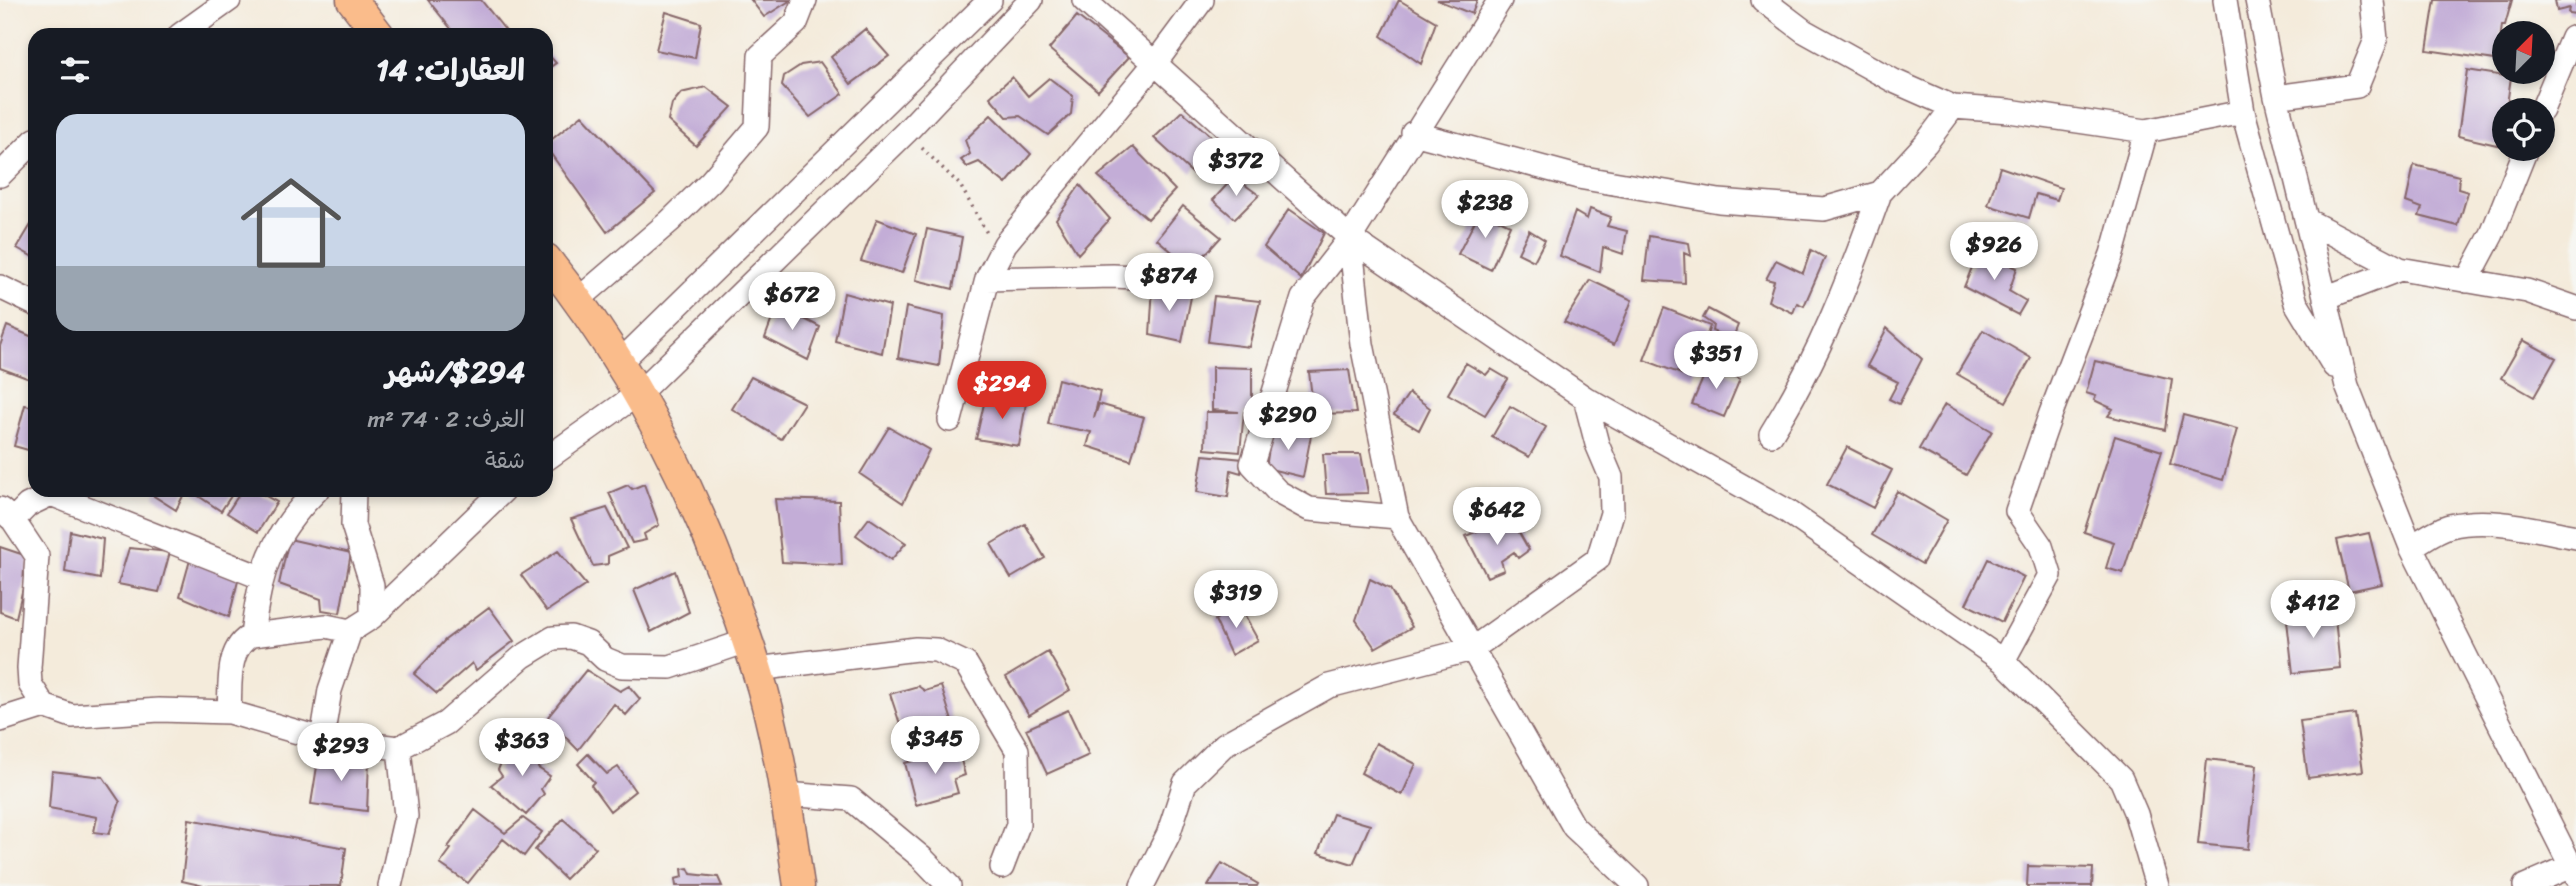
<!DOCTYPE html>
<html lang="ar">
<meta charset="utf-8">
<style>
body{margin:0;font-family:Sriracha,"Playpen Sans Arabic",sans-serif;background:#242831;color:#f1f3f6;direction:rtl;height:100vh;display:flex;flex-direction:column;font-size:26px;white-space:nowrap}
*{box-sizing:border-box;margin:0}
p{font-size:23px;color:#9ea1a6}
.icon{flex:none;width:38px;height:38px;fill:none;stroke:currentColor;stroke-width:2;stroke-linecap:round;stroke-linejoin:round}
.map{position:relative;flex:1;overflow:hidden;direction:ltr}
.details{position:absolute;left:28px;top:28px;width:525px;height:469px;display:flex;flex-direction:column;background:#171b24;border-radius:21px;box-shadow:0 4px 10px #0003;direction:rtl}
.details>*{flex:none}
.needle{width:46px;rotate:24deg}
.fabs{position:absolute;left:2492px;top:21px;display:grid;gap:14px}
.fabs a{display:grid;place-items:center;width:63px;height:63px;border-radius:50%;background:#171b24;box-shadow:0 4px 10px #0003;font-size:35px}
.price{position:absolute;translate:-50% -60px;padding:0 16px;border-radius:24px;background:#fff;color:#222;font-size:23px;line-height:46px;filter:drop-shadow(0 2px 4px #0008)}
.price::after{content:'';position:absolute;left:50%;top:42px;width:21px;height:16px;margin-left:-10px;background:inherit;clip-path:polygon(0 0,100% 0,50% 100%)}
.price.active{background:#d93025;color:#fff}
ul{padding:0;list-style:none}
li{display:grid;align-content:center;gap:14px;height:371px;padding:0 28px}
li+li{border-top:2px solid #363941}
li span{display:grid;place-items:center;height:217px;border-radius:21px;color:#555}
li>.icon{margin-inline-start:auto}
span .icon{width:126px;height:126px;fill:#fffc;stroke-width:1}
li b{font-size:30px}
h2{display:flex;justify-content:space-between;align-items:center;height:84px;padding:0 28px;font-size:30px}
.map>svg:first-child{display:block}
.building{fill:#c3add7}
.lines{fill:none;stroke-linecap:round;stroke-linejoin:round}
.minor-casing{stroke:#866669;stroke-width:26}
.major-casing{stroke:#866669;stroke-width:33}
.path{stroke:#866669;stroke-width:3.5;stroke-dasharray:2 5;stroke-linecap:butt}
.minor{stroke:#fff;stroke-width:23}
.major{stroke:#fabc8b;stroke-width:30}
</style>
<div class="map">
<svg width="2576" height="886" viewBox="0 0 2576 886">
<rect width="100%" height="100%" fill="#f6f6f2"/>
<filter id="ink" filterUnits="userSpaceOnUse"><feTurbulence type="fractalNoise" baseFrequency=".0143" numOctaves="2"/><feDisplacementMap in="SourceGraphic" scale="14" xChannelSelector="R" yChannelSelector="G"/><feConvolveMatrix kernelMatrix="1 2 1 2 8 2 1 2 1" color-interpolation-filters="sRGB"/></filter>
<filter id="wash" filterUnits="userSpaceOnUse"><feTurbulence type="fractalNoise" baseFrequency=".00686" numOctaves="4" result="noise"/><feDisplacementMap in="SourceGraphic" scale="28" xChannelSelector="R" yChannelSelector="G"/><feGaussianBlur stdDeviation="1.57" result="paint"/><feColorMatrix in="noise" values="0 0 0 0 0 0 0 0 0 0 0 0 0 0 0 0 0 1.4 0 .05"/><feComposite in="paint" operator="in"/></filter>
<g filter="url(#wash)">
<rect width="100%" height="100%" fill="#f4ebdb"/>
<g id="blocks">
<path class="building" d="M428,0H481L509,35H456Z
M751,0H791L764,17Z
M1399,0L1436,22L1421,64L1381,36Z
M1437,0H1477L1472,14Z
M2435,0H2512L2505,25H2502L2500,42L2504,43L2502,61L2427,50Z
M2555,0H2576V14L2568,13L2569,8L2557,11Z
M666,12L701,23L695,58L656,50Z
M1077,16L1129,57L1098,91L1049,49Z
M865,29L889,56L851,84L831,57Z
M546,52L556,63L546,70Z
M820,62L843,94L810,117L782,86L784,76L801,65Z
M2467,70L2511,77L2501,146L2458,136Z
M1012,77L1028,96L1049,78L1073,96L1071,114L1048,135L1020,116L1007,117L990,97Z
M706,87L732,107L696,146L668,121L672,104L681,93Z
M1182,111L1214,139L1192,173L1154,138Z
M582,115L655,193L607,232L546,147V144Z
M991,115L1031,154L1006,184L979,162L967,167L961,160L970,154L965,140Z
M1133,147L1175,190L1148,219L1098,176Z
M2414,165L2459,176L2458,189L2468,192L2458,226L2419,216L2422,208L2406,202Z
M2000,167L2061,188L2057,200L2036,194L2029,218L1988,205Z
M1234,177L1259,195L1235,219L1213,200Z
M1080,185L1110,219L1078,254L1056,219Z
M1183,206L1221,237L1192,269L1157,239Z
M1289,209L1324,233L1301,279L1264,247Z
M1590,209L1611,217L1607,226L1627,231L1623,254L1603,247L1600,272L1560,256L1575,212L1587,219Z
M1480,211L1510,225L1491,270L1458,254Z
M35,218V258L17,248Z
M877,219L916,234L902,273L861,261Z
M927,229L962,237L953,289L916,280Z
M1529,230L1545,240L1534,261L1518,253Z
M1649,236L1689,243L1691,256L1684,253L1685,283L1644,280Z
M1811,250L1825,258L1804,306L1797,303L1793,313L1768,301L1774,281L1766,279L1776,260L1803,273Z
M1979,250L2017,268L2009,291L2026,301L2018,315L1964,287Z
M1590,280L1632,300L1614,345L1564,322Z
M1153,286L1192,292L1182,342L1150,335Z
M844,293L890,306L882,353L835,341Z
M1214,296L1260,301L1249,347L1208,342Z
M777,305L820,327L808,360L765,338Z
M906,307L944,316L939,366L898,358Z
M1664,308L1710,326L1692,378L1644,360Z
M1708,309L1738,325L1732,340L1712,331L1713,325L1703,318Z
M7,326L35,338V381L0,368V346Z
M1887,328L1922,359L1899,404L1889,399L1898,382L1867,366Z
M1983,330L2031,358L2006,402L1957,374Z
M2523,340L2556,358L2534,397L2501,378Z
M2095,361L2172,379L2165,430L2108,416L2113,409L2094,400L2096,396L2086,393Z
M1466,363L1486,375L1491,369L1508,379L1485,415L1448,394Z
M1709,364L1740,379L1724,417L1692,404Z
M1212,367L1252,368V413L1244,412L1240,452L1205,449L1206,412H1239L1212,410Z
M1349,370L1356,413L1314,414L1309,372Z
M751,377L804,403L781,439L732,409Z
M1058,379L1100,391L1094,418L1099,404L1144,417L1131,460L1087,446L1091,432L1048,424Z
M1409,393L1430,408L1419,430L1394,415Z
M986,395L1026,403L1019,446L976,439Z
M1945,404L1992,431L1966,475L1919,449Z
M25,405L35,407V452L14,446Z
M1510,406L1546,427L1529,457L1492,437Z
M2183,415L2237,429L2223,480L2170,464Z
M889,427L929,450L903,503L860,474Z
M1272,428L1311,435L1303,477L1266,468Z
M2115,436L2162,451L2123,573L2106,568L2114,542L2084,532Z
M1847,447L1892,470L1873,508L1827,484Z
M1323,454H1361L1368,493L1326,494Z
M1203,455L1243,459L1241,473L1231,470L1228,497L1197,492Z
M644,484L659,525L644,534L646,540L632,543L609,493L628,485L632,489Z
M156,490H186L176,510L154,496Z
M196,490H235L221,511L194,493Z
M242,490H255L277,502L258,532L227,513Z
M1897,491L1947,520L1922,564L1872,535Z
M775,499L839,501L842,565L782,562Z
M607,508L627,548L608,556V564L593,566L571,519Z
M869,518L906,543L891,560L856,535Z
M1513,522L1529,550L1518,558L1514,552L1501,561L1504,570L1487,577L1466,536L1491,525L1495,530Z
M1025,524L1045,558L1011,578L991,544Z
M70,531L103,539L100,579L65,572Z
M2369,533L2382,584L2349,591L2337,540Z
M289,539L351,553L340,613L322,610L321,599L279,584Z
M0,547L30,557L16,618L0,612Z
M129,548L170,552L159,592L118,584Z
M558,551L586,585L547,611L521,575Z
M1988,559L2024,577L2002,622L1966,604Z
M190,560L239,577L229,617L180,596Z
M675,571L689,612L651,632L634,590Z
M1370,579L1390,589L1412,627L1375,648L1356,620Z
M1238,604L1258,640L1231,655L1215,620Z
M489,607L514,641L476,670L472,663L437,694L414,674L445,640Z
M2334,608L2340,668L2293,673L2286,612Z
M1048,652L1070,690L1029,715L1006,677Z
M586,670L620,691L629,686L640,699L626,715L614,704L578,750L547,718Z
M918,686L925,691L941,686L952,721L904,736L890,694Z
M1068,710L1089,755L1047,774L1026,729Z
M2355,714L2363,771L2308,778L2300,721Z
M526,743L545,754L538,768L550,776L541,789L544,794L526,815L491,785L502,776L498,770L503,758L516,755Z
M1376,743L1416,764L1402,795L1361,773Z
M958,749L965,775L954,779L958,793L916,805L905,763Z
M319,754L369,760L367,811L311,804Z
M588,754L607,774L618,767L635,791L610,811L591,785L594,782L578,764Z
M2207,759L2257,765L2248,849L2198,844Z
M52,771L103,777L120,802L109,834L94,832L97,817L49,808Z
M475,810L505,833L523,818L542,832L524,856L503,839L468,883L440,864L451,849L448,847Z
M1333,814L1370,825L1353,864L1318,853Z
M189,819L346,848L341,886H204L182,881Z
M563,819L596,848L565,879L535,850Z
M1222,863L1258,884L1257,886H1208Z
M2028,866L2093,868L2092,886H2027Z
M688,868L691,874L718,877L722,886H676L675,879L683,877L682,869Z"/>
</g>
</g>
<g filter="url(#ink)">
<use href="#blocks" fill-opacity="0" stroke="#866669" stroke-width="2"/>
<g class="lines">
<defs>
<path id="minor" d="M1084,0L1350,238L1585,398L1787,511L2003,661L2121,779L2136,814L2157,886
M1500,0L1350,238L1362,344L1397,517L1574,827L1637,886
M1763,0L1804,31L1894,81L1953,107L2009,111L2146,131L2243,112
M2225,0L2243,112L2296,303L2334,366
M2257,0L2276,97L2347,386L2411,547L2576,876
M180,35L229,0
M2276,97L2357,86L2376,40L2372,0
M2542,110L2572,38
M1413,133L1578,177L1719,201L1824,209L1880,193L1926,143L1953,107
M0,175L35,140
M2308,221L2400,269
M1350,238L1303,298L1252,464L1278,492L1309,509L1397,517
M987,279L1113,276L1179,279
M2467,281L2492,234L2526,149
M0,287L35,304
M2325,298L2400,269L2527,291L2576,308
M579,299L670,221L711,181L757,127L760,56L796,23L805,0
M620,362L990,0
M950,420L987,279L1005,244L1156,62L1202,0
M1771,434C1819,358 1850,277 1880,193
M546,459L639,393L906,132L1031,0
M0,509L13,520L37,556L29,668L30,684L44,706L72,716L159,710L229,712L322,739L399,748L446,723L522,657L553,638L571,637L588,643L605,659L622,666L670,667L747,641
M13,520L28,505L51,494L260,577
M2411,547C2423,540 2437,529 2450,526C2491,516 2536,530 2576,537
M372,617L504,490
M252,635C261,570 269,538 317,490
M2003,661L2050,575L2041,546L2017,511L2051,413L2112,254L2146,131
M757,669L916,649L936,650L966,664L1017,750L1018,825L1002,867
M229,712C231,687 225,648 252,635L326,626L350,631L372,617V585L353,525L354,490
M0,720L44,706
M322,739L330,690L350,631
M785,794L851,799L922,858L949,886
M390,886L406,816L399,748
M1142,886L1168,835L1185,783L1225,744L1329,686L1472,649L1598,559L1612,513L1611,477L1597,444L1585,398
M2525,886L2571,866"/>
<path id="major" d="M352,0L379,35
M546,259C642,378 710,522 756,667C779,738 788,813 799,886"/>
</defs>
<use href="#minor" class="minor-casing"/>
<use href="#major" class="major-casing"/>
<path class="path" d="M922,148L960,185L987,233"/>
<use href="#minor" class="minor"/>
<use href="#major" class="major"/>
</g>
</g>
</svg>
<div class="fabs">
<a><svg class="needle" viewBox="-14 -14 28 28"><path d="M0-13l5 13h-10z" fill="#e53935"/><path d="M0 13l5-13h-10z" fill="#9ea1a6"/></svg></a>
<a><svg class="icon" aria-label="locate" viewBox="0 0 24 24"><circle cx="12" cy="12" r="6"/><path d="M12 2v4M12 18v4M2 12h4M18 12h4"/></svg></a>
</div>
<b class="price" style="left:1236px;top:198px">$372</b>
<b class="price" style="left:1485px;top:240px">$238</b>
<b class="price" style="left:1994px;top:282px">$926</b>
<b class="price" style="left:1169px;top:313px">$874</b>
<b class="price" style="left:792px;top:332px">$672</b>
<b class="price" style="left:1716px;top:391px">$351</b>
<b class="price active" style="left:1002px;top:421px">$294</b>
<b class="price" style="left:1288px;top:452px">$290</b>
<b class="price" style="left:1497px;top:547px">$642</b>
<b class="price" style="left:1236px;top:630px">$319</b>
<b class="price" style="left:2313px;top:640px">$412</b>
<b class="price" style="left:935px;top:776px">$345</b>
<b class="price" style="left:522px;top:778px">$363</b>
<b class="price" style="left:341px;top:783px">$293</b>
<section class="details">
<h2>العقارات: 14<svg class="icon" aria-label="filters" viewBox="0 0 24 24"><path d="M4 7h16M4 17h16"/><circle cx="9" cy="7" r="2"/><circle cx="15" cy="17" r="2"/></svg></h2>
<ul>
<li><span style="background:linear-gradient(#c9d6e8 70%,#9aa5b1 0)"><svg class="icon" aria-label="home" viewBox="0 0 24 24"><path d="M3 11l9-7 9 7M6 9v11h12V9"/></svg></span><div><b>$294/شهر</b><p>الغرف: 2 · 74 m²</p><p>شقة</p></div></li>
</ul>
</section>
</div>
